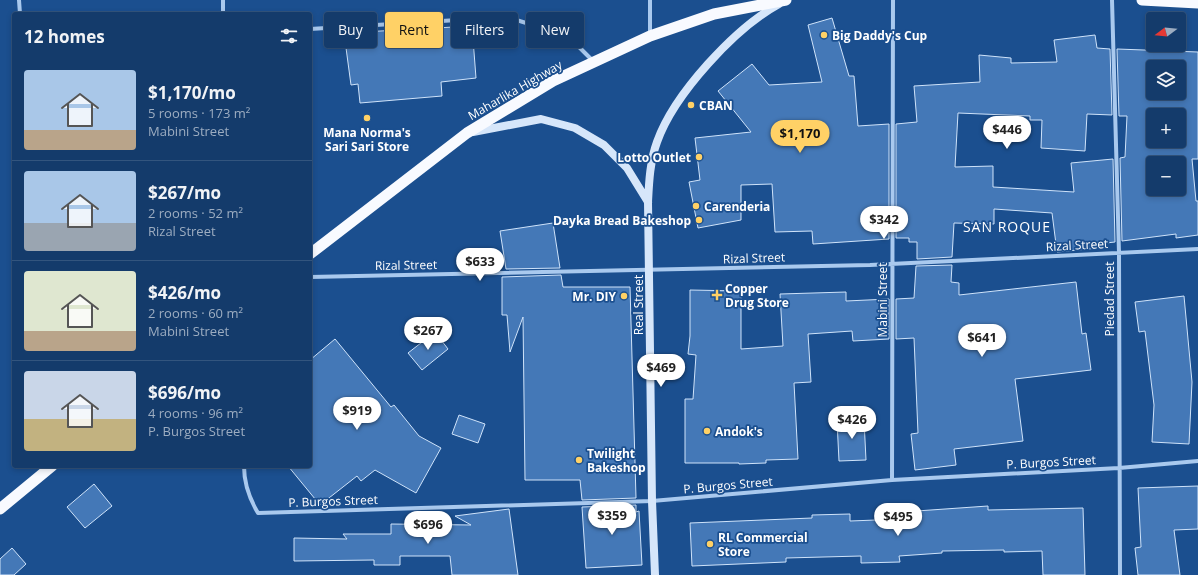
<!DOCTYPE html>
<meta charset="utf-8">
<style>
body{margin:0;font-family:"Open Sans",sans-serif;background:#1d4271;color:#f1f3f6;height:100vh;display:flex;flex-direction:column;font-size:15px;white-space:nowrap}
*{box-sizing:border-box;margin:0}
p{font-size:13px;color:#9dadc1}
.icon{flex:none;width:22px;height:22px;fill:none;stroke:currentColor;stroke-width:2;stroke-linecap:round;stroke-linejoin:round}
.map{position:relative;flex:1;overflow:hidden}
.side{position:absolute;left:12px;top:12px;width:300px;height:456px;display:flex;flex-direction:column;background:#143b6b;border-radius:4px;box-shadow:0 2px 6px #0003,0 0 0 1px #33557e}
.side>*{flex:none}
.guide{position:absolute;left:324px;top:12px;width:380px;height:36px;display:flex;gap:8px}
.needle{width:26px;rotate:254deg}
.buttons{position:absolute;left:1146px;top:12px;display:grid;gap:8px}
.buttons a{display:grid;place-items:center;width:40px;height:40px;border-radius:4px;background:#143b6b;box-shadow:0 2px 6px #0003,0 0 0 1px #33557e;font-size:20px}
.price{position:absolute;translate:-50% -34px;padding:0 9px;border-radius:14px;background:#fff;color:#222;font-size:13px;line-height:26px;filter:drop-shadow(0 1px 2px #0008)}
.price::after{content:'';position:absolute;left:50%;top:24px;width:12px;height:9px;margin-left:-6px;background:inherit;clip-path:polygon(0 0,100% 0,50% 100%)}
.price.current{background:#ffd166;color:#111}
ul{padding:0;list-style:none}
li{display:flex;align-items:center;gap:12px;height:100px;padding:0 12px}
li+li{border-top:1px solid #33557e}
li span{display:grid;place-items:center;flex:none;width:112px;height:80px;border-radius:4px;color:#555}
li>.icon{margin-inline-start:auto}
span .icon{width:48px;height:48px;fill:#fffc;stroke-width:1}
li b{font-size:17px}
h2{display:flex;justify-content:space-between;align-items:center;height:48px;padding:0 12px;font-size:17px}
.pill{padding:0 14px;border-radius:4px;background:#143b6b;box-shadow:0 2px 6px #0003,0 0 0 1px #33557e;font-size:14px;line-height:36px}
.pill.current{background:#ffd166;color:#111}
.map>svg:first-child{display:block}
.building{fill:#4478b7;stroke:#cfe3fa;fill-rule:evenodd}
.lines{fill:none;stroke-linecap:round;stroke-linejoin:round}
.minor{stroke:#a9c9ee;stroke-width:4}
.secondary{stroke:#d6e6fa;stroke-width:8}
.trunk{stroke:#f8faff;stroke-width:11}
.poi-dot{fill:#ffd166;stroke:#1b4f8f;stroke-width:1.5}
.labels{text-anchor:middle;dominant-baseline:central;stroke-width:3.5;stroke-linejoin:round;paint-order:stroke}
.poi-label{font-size:12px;font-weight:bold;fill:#fff;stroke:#1b4f8f;text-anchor:start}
.street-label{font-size:12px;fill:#fff;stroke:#1b4f8f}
.quarter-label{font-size:14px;letter-spacing:1px;fill:#fff;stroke:#1b4f8f}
</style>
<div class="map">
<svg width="1198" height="575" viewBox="0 0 1198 575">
<rect width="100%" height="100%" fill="#1b4f8f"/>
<path class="building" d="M832,18L849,76H854L858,126L889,124V239L813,244L812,231L775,232L772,184L741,185V220L698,228L689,182L700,180L695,138L751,132L718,91L752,64L769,85L822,82L808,25Z
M472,26L476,78L441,82L442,96L360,103L358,84L351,85L344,33Z
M1095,35L1097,48L1110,49L1112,115L1087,114L1085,151L1041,148L1042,120H1030V116L958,113L955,167L993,166V187L1074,192L1071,163L1113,159L1115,242L1097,244L1098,248L1057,252L1052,213L994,209V224L954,223L952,257L917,259V242H909V238H896V124L917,122L914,86L980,82L979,55L1011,58V63L1057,62L1054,40Z
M1117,49L1198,52V159H1192L1196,201H1198V235L1176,238V234L1122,241L1120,158L1125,157L1127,116H1119ZM1153,67H1179V93H1153ZM1153,115H1179V141H1153ZM1153,163H1179V189H1153Z
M553,223L560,268L506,269L500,231Z
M952,265L951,282L959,283V295L1076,282L1082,334L1086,333L1091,370L1015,379L1023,441L954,449L956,465L915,470L911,434L918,433L914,338L896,339V299L914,298L916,266Z
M561,275L563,287H630L636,498L582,500L580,480H525L523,317L510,352L507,315H502V277Z
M690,290L741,291V349L783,346L780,294L846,292V301L889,299V339L853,341L852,331L808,334L811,382L794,383L798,459L766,460V463L739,464V463H685V399H693L696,355L688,354L690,336Z
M1184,296L1192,382L1189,444L1152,442L1154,405L1145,331L1139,332L1135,302Z
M435,332L448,349L422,370L408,353Z
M335,339L391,407L394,405L419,436L441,448L416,493L375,470L361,481L357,476L320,505L288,466H310V360Z
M459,415L485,424L478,443L452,434Z
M864,420L866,460L839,461L837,421Z
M94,484L112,506L85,528L67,507Z
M1198,486V529L1174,530L1180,575H1138L1135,548L1141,547L1138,488Z
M636,505V512L639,511L642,565L586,568L582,507Z
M988,506V510L1083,508L1085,575H1043L1042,551L1004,552V550L942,551V553L899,556L900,562L861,563V556L786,558V562L692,566L690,523L812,518V515L850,514V521L902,519V512Z
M509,509L518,575H452L450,556H400V565H374V560L294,561V538L347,539L343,534H391V524L471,525L455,516Z
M12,548L26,564L14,575H0V559Z"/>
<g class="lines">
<path class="minor" d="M19,0L20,14
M223,0V14
M650,0V36
M1112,0L1119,253L1120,575
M310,29L507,17L568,36L593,61
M310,277L870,265L1198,249
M244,466C244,484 249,498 258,513L652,501L892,480L1119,468L1198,461
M892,480L893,0"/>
<path class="secondary" d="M473,132L541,119L575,128L604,145L627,168L648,202
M655,575L652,501L648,202C649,182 650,161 657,142C674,94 735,28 779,4"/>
<path class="trunk" d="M1142,0L1198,3
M310,254L467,133L553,81L650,36L714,14L786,0
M0,509L52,466"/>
</g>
<g class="poi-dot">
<circle cx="824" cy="35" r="4"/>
<circle cx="691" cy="105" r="4"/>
<circle cx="367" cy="118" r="4"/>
<circle cx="699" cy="157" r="4"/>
<circle cx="696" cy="206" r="4"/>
<circle cx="699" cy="220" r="4"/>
<path d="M715 289h4v4h4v4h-4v4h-4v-4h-4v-4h4z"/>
<circle cx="624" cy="296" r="4"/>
<circle cx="707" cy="431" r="4"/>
<circle cx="579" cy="460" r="4"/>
<circle cx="710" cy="544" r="4"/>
</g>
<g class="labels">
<g class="poi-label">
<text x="832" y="35">Big Daddy's Cup</text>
<text x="699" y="105">CBAN</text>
<text x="367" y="132" text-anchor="middle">Mana Norma's<tspan x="367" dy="14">Sari Sari Store</tspan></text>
<text x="691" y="157" text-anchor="end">Lotto Outlet</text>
<text x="704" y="206">Carenderia</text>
<text x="691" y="220" text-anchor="end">Dayka Bread Bakeshop</text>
<text x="725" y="288">Copper<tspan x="725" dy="14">Drug Store</tspan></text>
<text x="616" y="296" text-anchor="end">Mr. DIY</text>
<text x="715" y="431">Andok's</text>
<text x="587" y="453">Twilight<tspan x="587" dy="14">Bakeshop</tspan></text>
<text x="718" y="537">RL Commercial<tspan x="718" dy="14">Store</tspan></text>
</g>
<g class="street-label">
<text transform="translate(515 90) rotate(-30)">Maharlika Highway</text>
<text transform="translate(1077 245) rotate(-3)">Rizal Street</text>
<text transform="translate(754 258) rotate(-2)">Rizal Street</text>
<text transform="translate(406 265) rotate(-1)">Rizal Street</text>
<text transform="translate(1109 299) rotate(-90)">Piedad Street</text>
<text transform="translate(882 300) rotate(-90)">Mabini Street</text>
<text transform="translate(638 305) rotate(-90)">Real Street</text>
<text transform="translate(1051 462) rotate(-3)">P. Burgos Street</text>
<text transform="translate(728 485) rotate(-5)">P. Burgos Street</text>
<text transform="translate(333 501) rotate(-2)">P. Burgos Street</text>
</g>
<g class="quarter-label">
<text x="1007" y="226">SAN ROQUE</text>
</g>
</g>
</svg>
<div class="buttons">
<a><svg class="needle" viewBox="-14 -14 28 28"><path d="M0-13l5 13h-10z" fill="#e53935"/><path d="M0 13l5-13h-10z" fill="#9dadc1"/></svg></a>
<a><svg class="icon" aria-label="layers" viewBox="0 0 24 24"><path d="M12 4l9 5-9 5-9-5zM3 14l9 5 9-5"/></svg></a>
<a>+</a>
<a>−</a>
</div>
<b class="price" style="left:1007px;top:150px">$446</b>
<b class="price current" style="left:800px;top:154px">$1,170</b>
<b class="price" style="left:884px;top:240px">$342</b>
<b class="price" style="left:480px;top:282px">$633</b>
<b class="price" style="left:428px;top:351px">$267</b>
<b class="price" style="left:982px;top:358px">$641</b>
<b class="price" style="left:661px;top:388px">$469</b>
<b class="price" style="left:357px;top:431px">$919</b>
<b class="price" style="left:852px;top:440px">$426</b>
<b class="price" style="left:612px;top:536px">$359</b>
<b class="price" style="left:898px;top:537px">$495</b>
<b class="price" style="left:428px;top:545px">$696</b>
<div class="guide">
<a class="pill">Buy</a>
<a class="pill current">Rent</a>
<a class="pill">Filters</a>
<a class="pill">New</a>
</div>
<section class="side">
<h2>12 homes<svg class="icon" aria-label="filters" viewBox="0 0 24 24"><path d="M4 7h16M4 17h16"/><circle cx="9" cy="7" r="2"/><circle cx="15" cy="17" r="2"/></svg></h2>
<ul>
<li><span style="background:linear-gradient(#a9c7e8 75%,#b9a48a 0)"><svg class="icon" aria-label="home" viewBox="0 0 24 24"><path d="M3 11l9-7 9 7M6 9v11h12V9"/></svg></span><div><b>$1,170/mo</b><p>5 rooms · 173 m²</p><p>Mabini Street</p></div></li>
<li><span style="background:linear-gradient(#a9c7e8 65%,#9aa5b1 0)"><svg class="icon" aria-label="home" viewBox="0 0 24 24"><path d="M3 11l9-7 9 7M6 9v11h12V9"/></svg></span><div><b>$267/mo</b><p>2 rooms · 52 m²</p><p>Rizal Street</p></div></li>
<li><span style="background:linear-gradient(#dfe7d0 75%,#b9a48a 0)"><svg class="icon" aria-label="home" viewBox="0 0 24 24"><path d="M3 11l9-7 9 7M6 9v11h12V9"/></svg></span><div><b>$426/mo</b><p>2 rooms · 60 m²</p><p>Mabini Street</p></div></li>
<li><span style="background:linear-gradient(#c9d6e8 60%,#c2b280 0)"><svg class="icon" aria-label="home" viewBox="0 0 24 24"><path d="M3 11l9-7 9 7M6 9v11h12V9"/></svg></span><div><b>$696/mo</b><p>4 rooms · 96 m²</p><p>P. Burgos Street</p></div></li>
</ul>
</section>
</div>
